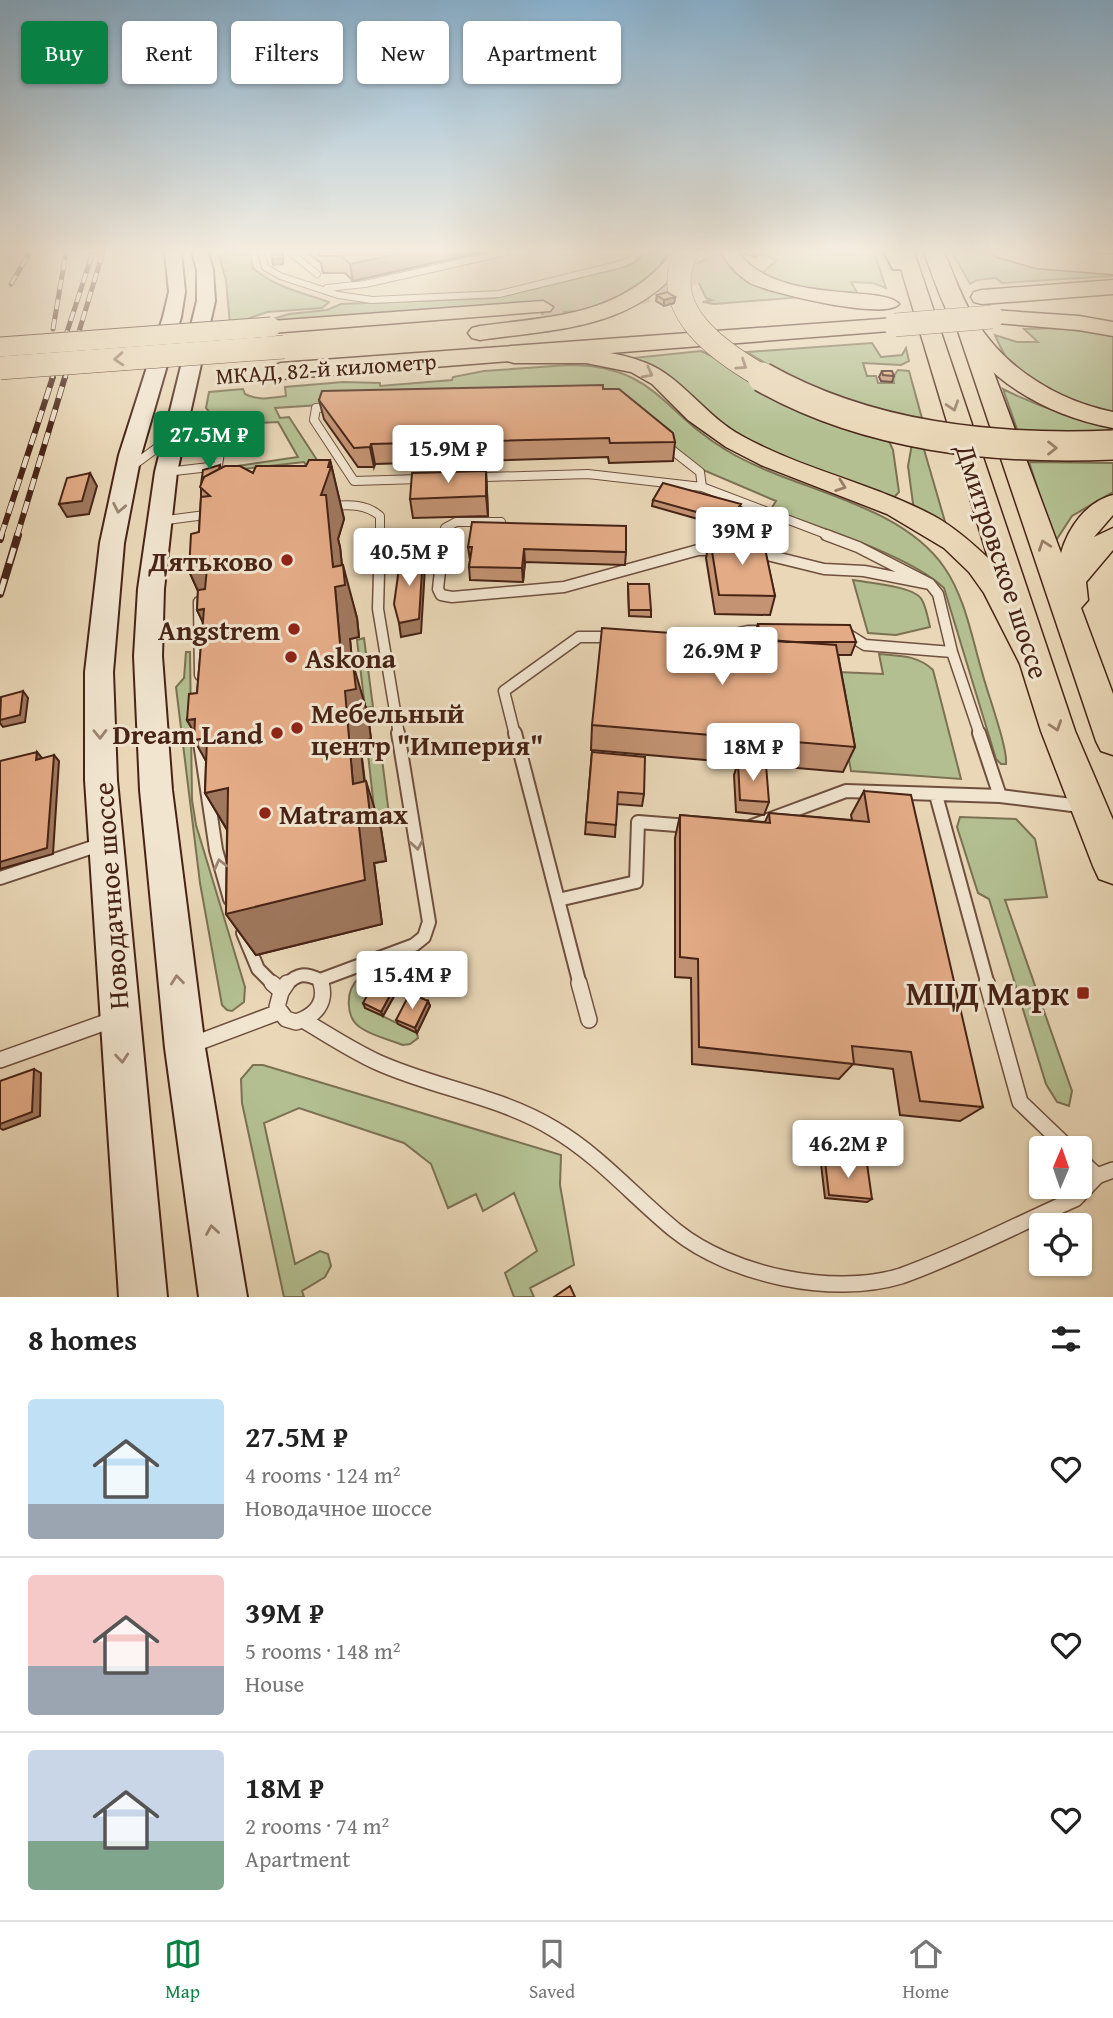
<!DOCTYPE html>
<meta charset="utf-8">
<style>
body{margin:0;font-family:"Gentium Book Plus",serif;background:#f2f2f2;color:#222;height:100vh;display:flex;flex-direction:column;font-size:26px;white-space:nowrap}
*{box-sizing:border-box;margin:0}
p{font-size:23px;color:#767676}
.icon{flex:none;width:38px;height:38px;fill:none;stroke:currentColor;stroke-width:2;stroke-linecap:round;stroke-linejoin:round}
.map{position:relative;height:1297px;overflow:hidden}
.side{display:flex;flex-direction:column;background:#fff;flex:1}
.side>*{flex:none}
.top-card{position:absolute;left:21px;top:21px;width:700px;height:63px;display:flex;gap:14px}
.needle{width:46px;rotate:2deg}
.tools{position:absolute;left:1029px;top:1136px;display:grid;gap:14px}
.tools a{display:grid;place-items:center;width:63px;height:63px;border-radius:7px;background:#fff;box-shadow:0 2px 5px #0004;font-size:35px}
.price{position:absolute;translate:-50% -60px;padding:0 16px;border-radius:7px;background:#fff;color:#222;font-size:23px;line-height:46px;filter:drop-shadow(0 2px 4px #0008)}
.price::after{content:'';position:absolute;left:50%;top:42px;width:21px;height:16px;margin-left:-10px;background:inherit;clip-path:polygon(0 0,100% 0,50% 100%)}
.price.current{background:#0b8043;color:#fff}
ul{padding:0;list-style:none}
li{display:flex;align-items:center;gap:21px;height:175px;padding:0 28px}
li+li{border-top:2px solid #e0e0e0}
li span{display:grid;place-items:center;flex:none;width:196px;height:140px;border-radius:7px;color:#555}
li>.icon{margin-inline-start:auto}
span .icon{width:84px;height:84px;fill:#fffc;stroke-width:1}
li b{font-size:30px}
h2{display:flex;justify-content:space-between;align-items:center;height:84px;padding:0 28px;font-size:30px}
.pill{padding:0 24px;border-radius:7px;background:#fff;box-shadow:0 2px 5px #0004;font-size:24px;line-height:63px}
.pill.current{background:#0b8043;color:#fff}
.tab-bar{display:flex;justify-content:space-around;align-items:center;height:98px;border-top:2px solid #e0e0e0;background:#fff;font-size:19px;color:#767676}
.tab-bar a{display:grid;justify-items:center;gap:4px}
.tab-bar .current{color:#0b8043}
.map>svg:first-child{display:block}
.green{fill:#b3bf91;stroke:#7c7153;stroke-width:2}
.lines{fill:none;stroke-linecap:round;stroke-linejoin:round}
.primary-tunnel{stroke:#c8b397;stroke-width:19;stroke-dasharray:19 10;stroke-linecap:butt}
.lane-far4-casing{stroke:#6f503e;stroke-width:8}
.lane-far3-casing{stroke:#6f503e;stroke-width:10}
.lane-far2-casing{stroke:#6f503e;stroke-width:13}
.lane-far1-casing{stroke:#6f503e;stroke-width:16}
.lane-casing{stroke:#6f503e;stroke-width:18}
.secondary-casing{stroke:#462315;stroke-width:4}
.primary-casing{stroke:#462315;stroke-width:3}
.highway-casing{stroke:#462315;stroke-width:3}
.lane-far4{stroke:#f1e5d0;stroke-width:6}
.lane-far3{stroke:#f1e5d0;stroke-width:8}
.lane-far2{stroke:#f1e5d0;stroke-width:10}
.lane-far1{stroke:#f1e5d0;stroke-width:12}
.lane{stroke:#f1e5d0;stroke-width:15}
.secondary{fill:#f1e5d0;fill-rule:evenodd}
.primary{fill:#e9d7b7;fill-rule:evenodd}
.highway{fill:#e9d7b7;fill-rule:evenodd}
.rail-far2-casing{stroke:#462315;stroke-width:5}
.rail-far1-casing{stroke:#462315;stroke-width:6}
.rail-casing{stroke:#462315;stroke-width:8}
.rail-far2{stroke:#f1e5d0;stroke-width:3.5;stroke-dasharray:10;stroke-linecap:butt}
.rail-far1{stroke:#f1e5d0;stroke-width:4.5;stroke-dasharray:12;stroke-linecap:butt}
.rail{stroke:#f1e5d0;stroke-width:5;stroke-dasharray:16;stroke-linecap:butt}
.primary-bridge-casing{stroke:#462315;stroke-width:21;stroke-linecap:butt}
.highway-bridge-far1-casing{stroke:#462315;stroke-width:24;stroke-linecap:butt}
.highway-bridge-casing{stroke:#462315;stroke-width:32;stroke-linecap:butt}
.primary-bridge{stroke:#e9d7b7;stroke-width:19}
.highway-bridge-far1{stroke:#e9d7b7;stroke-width:23}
.highway-bridge{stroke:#e9d7b7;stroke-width:29}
.wall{fill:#c39373;stroke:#462315;stroke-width:2}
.shaded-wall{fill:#9f785e;stroke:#462315;stroke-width:2}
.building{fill:#e3ab86;stroke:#462315;stroke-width:2}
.oneway{stroke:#987d66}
.oneway2{stroke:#9c8472}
.poi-dot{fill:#8f2418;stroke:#f1e5d0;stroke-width:2.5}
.labels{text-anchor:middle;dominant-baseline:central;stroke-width:6;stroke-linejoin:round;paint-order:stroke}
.far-street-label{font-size:23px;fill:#462315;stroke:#f1e5d0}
.poi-label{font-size:28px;font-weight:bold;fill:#462315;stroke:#f1e5d0;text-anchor:end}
.street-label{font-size:28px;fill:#462315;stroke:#f1e5d0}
.near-poi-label{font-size:33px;font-weight:bold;fill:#462315;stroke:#f1e5d0;text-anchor:end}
</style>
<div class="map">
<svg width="1113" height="1297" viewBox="0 0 1113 1297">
<rect width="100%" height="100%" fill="#e9d7b7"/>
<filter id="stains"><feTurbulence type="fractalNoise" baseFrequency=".00286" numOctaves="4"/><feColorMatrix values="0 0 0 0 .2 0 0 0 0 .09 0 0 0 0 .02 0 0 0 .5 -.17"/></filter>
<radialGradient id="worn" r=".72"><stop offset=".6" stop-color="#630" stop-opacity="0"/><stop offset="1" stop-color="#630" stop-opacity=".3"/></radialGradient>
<path class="green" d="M218,252H250L253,268C274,287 303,293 329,302L322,308L267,312L230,325L226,280Z
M644,252H667L649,287L585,310L542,314L539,303L260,323L289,314L327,310L341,304L495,298L629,266L641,258Z
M718,252C727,279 777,288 802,297L714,304L703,302L712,300L706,298L697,279L689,274L692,266Z
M755,252H874L886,288L873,283L851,282L858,294C824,291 792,289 761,274L777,260Z
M952,252H987L1015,260L1113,272V276L1002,283L996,278L977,280L970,284Z
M1061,328L1113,336V412C1095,410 1045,393 1030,383C1014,373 1002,352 995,335L1017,342H1038L1024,329Z
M872,343L881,357L902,355L906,348L909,361L901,365L863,363L867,376H876L878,383H894L893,377L898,370L909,371L923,422C861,407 802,387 747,352Z
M701,351L888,439L893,450L899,492L890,502L739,436L710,414L661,370L633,358Z
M568,365C655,365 661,411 726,450C793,491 898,501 944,567C965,597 972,638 982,672C987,692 1008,748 1006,764H1001L996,759L944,588C909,555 819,528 771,509L776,501L703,470L600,387L275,408L280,418L289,417L332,483L320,486L304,462L235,470L231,467L298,457L278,422L220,425L206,408L209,392L243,389L245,394C258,401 272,398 286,396L285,387L343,382L380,383V386L452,380L453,377L484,371Z
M1003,389C1039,407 1073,419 1113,427V435H1019Z
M912,444L923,446L948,532L914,511L908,466Z
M1029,462L1113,463V492L1072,516L1055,542Z
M853,580C868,583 915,586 922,600C926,607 928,618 930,627L896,635L868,633Z
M364,638L373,707L365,708L357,640Z
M186,652H190L192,800L196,825L245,987L244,1002L232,1011L227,1010L222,1005L200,883L176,687L184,678Z
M879,654C899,656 918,655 933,670L961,779L851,771L834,675L838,672L883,674Z
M381,751L390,822L376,826L368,754Z
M960,817L1016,819L1035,839L1047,897L1005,900L1072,1091L1069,1106L1057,1102L1046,1084L989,899L978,893L957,827Z
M381,973L384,975L366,1008L417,1033L418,1038L410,1044L403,1045C390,1040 373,1036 361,1028C345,1018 345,990 359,978C365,973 374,973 381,973Z
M253,1065H263L561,1155L560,1185L574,1265L530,1288L534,1297H514L505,1273L537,1251L514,1193L483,1211L476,1194L448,1208L431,1164L404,1143L299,1108L264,1123L295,1264L320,1251L328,1254L331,1266L325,1277L302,1291L304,1297H284L242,1103L241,1079Z"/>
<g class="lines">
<path class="primary-tunnel" d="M543,307L645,294L684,280L734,252"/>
<defs>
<path id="lane-far4" d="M261,252L265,267L280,276L338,295L372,300L499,294L621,264L631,260L639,252
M290,252L317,274
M327,288L365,284L507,252"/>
<path id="lane-far3" d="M603,396L700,472L702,487L588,474L354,481L314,420L316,408Z
M131,467L173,436L223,430L218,466L166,472
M702,487L831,536
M330,506C348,505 365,503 380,516V536
M159,521L213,514
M444,536L445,528L456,522H501"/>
<path id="lane-far2" d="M380,535L378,609L399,735
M444,535L438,589L441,595L452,597L564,587L698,550H719
M826,535L858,547L930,584L938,594L952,652L980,735
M755,552L824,569L864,571L930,584
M199,602L200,675
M844,632L865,645L952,652
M716,638L748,631H766
M515,735L504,691L579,637H613"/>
<path id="lane-far1" d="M515,733L580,985
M979,733L1000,796
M200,742L216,850L230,899
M936,795L988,985
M752,826L846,791L1000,796L1080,806
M0,878L99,845
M558,900L636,882L638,822L689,826
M243,933L258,969L274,985
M320,980L414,945L424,937L429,922L398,733
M286,985C298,973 305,973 320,980L322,985"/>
<path id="lane" d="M272,983L280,990
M287,983L281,992L277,1007L286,1019L296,1022C315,1016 327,1003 321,983
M579,983L589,1020
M987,983L1020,1102L1068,1148
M303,1020C327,1034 351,1050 377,1062C434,1088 500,1096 554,1129C600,1156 635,1198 676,1231C731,1275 832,1297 901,1276C960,1255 1018,1224 1075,1199L1097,1176L1113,1170
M194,1044L279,1012
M0,1060L112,1020
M1080,1160L1097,1176"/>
<path id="secondary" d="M165,252H181L185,292L181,317L141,455L124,543L113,672L117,780L167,1297H119L85,780V672L100,543L119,455L163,317L169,292Z
M192,252H208L213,270L215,301L177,472L164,589L162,656L172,790L205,1048L247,1297H199L165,1048L140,790L134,656L138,589L155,472L197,301V270Z
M884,252H898L907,266L905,269H893Z
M1034,252H1080L1113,255V265L1041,257Z"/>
<path id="primary" d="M721,252H738C777,306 883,284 899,304C885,321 770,293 750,283C737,275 728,264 721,252Z
M896,252H914L1075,731L1113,820V884L1099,879L1093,866L1041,731L1020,664L984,593L969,572L944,548L887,514L761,465L726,447L688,420L652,384L631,372L586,363H514L507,361L503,357L507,353L514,351C558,350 604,346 646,363C682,377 705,416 742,436C803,470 872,483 934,516C954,527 971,542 988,558Z
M543,301L553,307L550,311L271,333L264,331L261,327L264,323L271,321Z
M966,319L973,321L976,325L1061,553C1068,528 1086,502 1113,495V515L1094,537L1113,528V550L1086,582L1088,600L1081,608L1113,694V755L1101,751L1096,741L956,325L959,321Z"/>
<path id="highway" d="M673,252H693C640,329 565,328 480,340L472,338L468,333L472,328L480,326C555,316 622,316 673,252Z
M924,252H944C954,275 962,300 976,321C1006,369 1058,401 1113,412V428C1045,415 983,380 950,317C939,296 932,274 924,252Z
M992,252C1027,250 1072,259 1108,263L1113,264V274L1037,268L995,256Z
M1113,280V294L982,304L974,302L971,297L974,292L982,290Z
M992,310L1079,316L1113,322V336L1079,330L984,322L980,317L984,312Z
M895,318L903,320L907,325L903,330L281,379L272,376L268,371L272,366L281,363Z"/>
</defs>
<use href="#lane-far4" class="lane-far4-casing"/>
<use href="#lane-far3" class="lane-far3-casing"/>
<use href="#lane-far2" class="lane-far2-casing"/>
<use href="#lane-far1" class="lane-far1-casing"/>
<use href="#lane" class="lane-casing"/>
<use href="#secondary" class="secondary-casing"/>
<use href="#primary" class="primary-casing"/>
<use href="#highway" class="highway-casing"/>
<use href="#lane-far4" class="lane-far4"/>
<use href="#lane-far3" class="lane-far3"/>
<use href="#lane-far2" class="lane-far2"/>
<use href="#lane-far1" class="lane-far1"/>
<use href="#lane" class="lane"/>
<use href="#secondary" class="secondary"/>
<use href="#primary" class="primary"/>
<use href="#highway" class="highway"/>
<defs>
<path id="rail-far2" d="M11,284L30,252
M53,329L66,252
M52,378L93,252
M65,378L103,252"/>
<path id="rail-far1" d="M1,536L53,377
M17,536L65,377"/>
<path id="rail" d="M0,539L1,535
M0,594L18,535"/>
</defs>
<use href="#rail-far2" class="rail-far2-casing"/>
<use href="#rail-far1" class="rail-far1-casing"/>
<use href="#rail" class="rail-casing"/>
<use href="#rail-far2" class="rail-far2"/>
<use href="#rail-far1" class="rail-far1"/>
<use href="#rail" class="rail"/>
<defs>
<path id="primary-bridge" d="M0,347L271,327"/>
<path id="highway-bridge-far1" d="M687,252C656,310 721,353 765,378
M895,325L992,317
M0,368L284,347"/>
<path id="highway-bridge" d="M762,377C868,437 993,450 1113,445"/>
</defs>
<use href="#primary-bridge" class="primary-bridge-casing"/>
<use href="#highway-bridge-far1" class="highway-bridge-far1-casing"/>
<use href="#highway-bridge" class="highway-bridge-casing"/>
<use href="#primary-bridge" class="primary-bridge"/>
<use href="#highway-bridge-far1" class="highway-bridge-far1"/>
<use href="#highway-bridge" class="highway-bridge"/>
</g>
<path class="wall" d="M308,252H482L353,281L345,273H323L321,263L308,253Z
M745,252H760V253L755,257L745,254Z
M657,295L675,297L674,303L664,306L656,301Z
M882,371L894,376L892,382L881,381L879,377Z
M603,389L675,442L673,461L609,463L608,457L375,464L374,467H358L324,419L319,400Z
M330,460L344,519L338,539L340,547L342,566L357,618L359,637L350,639L352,664L368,715L371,739L360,742L365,782L381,829L386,861L374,863L382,924L256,955L226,914L227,830L205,793L206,761L194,732L187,720L197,693L203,622L197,610L198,591L189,571L199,532L201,497V484L220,465L221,468L253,473L306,466Z
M486,471L488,516L413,518L410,499Z
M653,500L740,507L764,521L760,529L767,531L763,542L775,596L770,615L715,614L706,558L710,539H741L724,534L726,527L652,506Z
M468,547L626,552L625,565L525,562L523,582L470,580L469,567L470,560Z
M628,584L651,610V617L629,616Z
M758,624L856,642L851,655H838L855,747L843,772L591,750L592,725L755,639L754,637Z
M592,752L644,794L642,806L617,804L615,837L585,834Z
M738,763L769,802L764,815L736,812L734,775Z
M864,791L983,1107L960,1121L900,1115L893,1069L853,1064L839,1079L692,1064L691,978L675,977V838L680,815L765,822L769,813L852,820L851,815Z
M397,991L383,1016L365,1008L363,1003Z
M428,1001L430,1006L417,1033L398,1024L396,1020Z
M825,1161L872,1199L867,1202L825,1198L821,1164Z"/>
<path class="shaded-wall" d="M282,252H283V264L273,265L272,259Z
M406,252H482L353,281L350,264Z
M755,252H760V253L755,257Z
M675,297L674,303L664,306V300Z
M371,444L375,464L374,467L370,447Z
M330,460L344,519L338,539L340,547L344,585L343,565L357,618L359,637L350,639L355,689L353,664L368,715L371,739L360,742L368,815L366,781L381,829L386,861L374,863L382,924L256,955L226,914L353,784L333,567L321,495Z
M486,471L487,490L488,516L486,496Z
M90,473L97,486L89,514L67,517L59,504Z
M524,549L525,562L523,582L522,568Z
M423,555L425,568L421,633L401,637L399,623Z
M207,568L213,624L189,571Z
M204,609L222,663L197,610Z
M23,691L28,698L25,722L3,727L0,723V720Z
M195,719L234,787V841L205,793L222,789L194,740L198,739L187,720Z
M37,752L42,758L36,760Z
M54,755L59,761L53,854L0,869V862Z
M395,986L397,991L383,1016L381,1012Z
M428,1001L430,1006L417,1033L415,1028Z
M34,1069L41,1073L40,1116L3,1130L0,1128V1124Z"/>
<path class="building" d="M272,252H282V258L272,259Z
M318,252H406L350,264L341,256H319Z
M667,292L675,297L664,300L657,295Z
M882,371H892L894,376L883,375Z
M603,385V389H619L673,433L675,442L610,443L609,438L371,444L370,447L354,448L319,400L322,391Z
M309,460H330L328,467H331L321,495H326L333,567L343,565L345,585L335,587L342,666L353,664L356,689L345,691L353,784L366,781L370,814L358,817L365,880L226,914L228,788L205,793L207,738L194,740L195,719L187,720L189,694L197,693L204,609L197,610L198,590L205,589L207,568L189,571L191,534L199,532L201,497L210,496L200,487L204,477L225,466H240L253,473L256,466H306Z
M220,465L219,469L204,477L201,484L203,470Z
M486,471V496L410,499L412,473Z
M90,473L82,501L59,504L67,478Z
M663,483L741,504L739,507L765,514L759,529L767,531L764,538L726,528L729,521L653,500Z
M472,522L626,526V552L524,549L522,568L469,567L472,547H468Z
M710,539H763L775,596L719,595Z
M401,554L423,555L419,619L399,623L394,604Z
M628,584H649L651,610H629Z
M758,624L850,625L856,642H787L761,640Z
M602,628L836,645L855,747L592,725Z
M23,691L20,715L0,720L1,697Z
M37,752L36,760L54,755L47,848L0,862V761Z
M592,752L645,757L644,794L618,792L616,825L586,822Z
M738,763L766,765L769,802L740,800Z
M864,791L911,795L983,1107L920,1101L911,1052L852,1046L854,1064L699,1047L698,959L680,957V815L770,823L769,813L869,822Z
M377,978L395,986L381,1012L363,1003Z
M410,993L428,1001L415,1028L396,1020Z
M34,1069L32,1112L0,1124V1081Z
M825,1161L867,1164L872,1199L829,1195Z
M570,1286L575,1297H554Z"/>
<defs><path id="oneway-chevron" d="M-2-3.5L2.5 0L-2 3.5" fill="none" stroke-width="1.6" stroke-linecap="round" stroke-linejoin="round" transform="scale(1.75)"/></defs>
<g class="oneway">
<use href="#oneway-chevron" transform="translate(119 359) rotate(176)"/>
<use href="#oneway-chevron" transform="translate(742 365) rotate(34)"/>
<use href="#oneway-chevron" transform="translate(648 373) rotate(28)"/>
<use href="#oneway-chevron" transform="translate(953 406) rotate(72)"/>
<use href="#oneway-chevron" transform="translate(1052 448)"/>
<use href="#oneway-chevron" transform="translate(841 486) rotate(20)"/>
<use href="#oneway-chevron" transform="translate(1044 545) rotate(-109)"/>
<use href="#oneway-chevron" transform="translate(1056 726) rotate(71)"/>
</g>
<g class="oneway2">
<use href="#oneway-chevron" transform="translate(119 508) rotate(102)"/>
<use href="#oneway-chevron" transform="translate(100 734) rotate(89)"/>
<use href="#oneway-chevron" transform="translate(417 845) rotate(81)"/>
<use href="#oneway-chevron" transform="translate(220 864) rotate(-104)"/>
<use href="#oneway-chevron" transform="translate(177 980) rotate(-96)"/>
<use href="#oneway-chevron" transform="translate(122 1058) rotate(85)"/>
<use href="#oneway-chevron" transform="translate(212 1230) rotate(-99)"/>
</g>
<linearGradient id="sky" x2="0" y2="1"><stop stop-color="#89b5d5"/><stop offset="0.58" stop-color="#f5eddf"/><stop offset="1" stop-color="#f5eddf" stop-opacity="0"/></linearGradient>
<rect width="1113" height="433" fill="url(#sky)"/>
<g class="poi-dot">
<circle cx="287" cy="560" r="7"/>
<circle cx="294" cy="629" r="7"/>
<circle cx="291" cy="657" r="7"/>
<circle cx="297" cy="728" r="7"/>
<circle cx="277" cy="733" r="7"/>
<circle cx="265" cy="813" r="7"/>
<rect x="1076" y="986" width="14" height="14" rx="3.5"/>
</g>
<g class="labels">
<g class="far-street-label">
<text transform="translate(326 368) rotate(-4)">МКАД, 82-й километр</text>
</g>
<g class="poi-label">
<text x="273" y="560">Дятьково</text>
<text x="280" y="629">Angstrem</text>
<text x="305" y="657" text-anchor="start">Askona</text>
<text x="311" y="712" text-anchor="start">Мебельный<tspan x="311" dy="32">центр "Империя"</tspan></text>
<text x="263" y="733">Dream Land</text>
<text x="279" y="813" text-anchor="start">Matramax</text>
</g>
<g class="street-label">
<text transform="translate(1003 561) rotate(72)">Дмитровское шоссе</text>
<text transform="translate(110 896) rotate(-94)">Новодачное шоссе</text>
</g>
<g class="near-poi-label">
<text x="1069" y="993">МЦД Марк</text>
</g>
</g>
<rect width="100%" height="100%" filter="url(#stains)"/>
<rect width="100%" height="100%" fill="url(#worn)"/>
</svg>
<div class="tools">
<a><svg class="needle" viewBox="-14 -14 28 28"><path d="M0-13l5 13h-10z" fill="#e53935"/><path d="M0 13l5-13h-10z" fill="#767676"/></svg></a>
<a><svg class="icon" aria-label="locate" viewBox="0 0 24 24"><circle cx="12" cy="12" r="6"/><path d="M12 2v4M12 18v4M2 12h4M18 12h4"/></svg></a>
</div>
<b class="price current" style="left:209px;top:471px">27.5M ₽</b>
<b class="price" style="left:448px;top:485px">15.9M ₽</b>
<b class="price" style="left:742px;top:567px">39M ₽</b>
<b class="price" style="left:409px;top:588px">40.5M ₽</b>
<b class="price" style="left:722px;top:687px">26.9M ₽</b>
<b class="price" style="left:753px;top:783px">18M ₽</b>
<b class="price" style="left:412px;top:1011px">15.4M ₽</b>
<b class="price" style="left:848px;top:1180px">46.2M ₽</b>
<div class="top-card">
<a class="pill current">Buy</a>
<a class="pill">Rent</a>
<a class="pill">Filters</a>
<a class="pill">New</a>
<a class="pill">Apartment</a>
</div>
</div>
<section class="side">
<h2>8 homes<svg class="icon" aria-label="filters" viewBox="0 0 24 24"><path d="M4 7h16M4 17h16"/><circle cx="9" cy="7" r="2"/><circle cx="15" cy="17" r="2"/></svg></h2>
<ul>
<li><span style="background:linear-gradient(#bfe0f5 75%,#9aa5b1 0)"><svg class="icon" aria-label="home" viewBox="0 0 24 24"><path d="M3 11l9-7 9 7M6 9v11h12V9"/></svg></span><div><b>27.5M ₽</b><p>4 rooms · 124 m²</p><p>Новодачное шоссе</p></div><svg class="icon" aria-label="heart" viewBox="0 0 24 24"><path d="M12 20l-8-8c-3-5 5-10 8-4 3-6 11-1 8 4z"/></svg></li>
<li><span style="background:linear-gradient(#f6c9c9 65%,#9aa5b1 0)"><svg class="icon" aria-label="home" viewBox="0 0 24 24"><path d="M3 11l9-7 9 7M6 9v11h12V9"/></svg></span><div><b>39M ₽</b><p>5 rooms · 148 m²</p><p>House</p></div><svg class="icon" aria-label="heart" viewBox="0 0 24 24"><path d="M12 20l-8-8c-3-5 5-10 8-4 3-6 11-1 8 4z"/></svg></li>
<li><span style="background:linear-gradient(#c9d6e8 65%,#7fa58c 0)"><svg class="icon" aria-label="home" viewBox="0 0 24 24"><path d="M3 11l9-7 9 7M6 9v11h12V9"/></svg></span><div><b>18M ₽</b><p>2 rooms · 74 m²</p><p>Apartment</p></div><svg class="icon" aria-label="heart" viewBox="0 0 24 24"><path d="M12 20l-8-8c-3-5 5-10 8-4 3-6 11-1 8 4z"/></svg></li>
</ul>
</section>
<nav class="tab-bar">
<a class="current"><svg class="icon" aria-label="map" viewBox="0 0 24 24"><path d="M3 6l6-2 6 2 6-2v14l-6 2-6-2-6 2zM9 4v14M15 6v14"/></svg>Map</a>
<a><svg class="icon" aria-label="saved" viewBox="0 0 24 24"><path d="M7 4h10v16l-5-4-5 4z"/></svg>Saved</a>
<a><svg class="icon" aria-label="home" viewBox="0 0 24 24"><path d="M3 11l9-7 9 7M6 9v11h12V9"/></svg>Home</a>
</nav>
